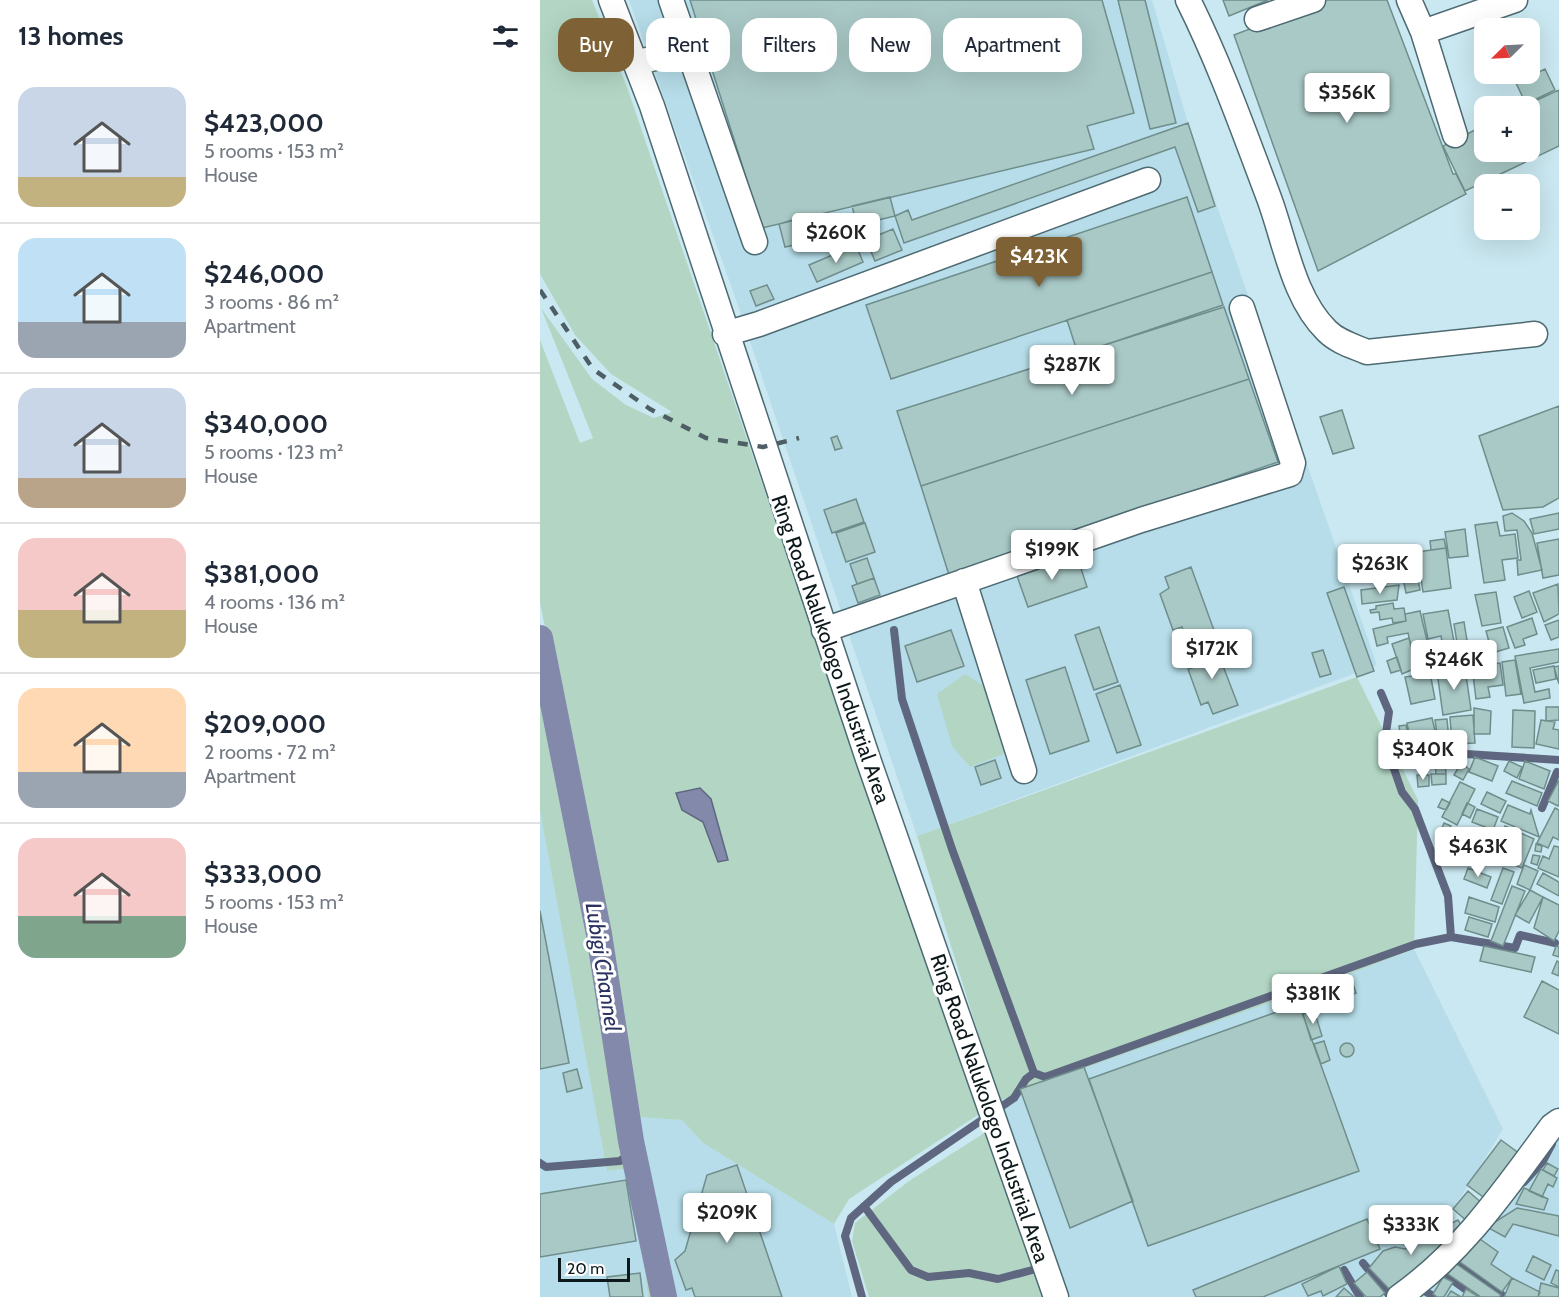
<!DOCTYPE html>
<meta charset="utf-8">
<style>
body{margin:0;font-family:Cabin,sans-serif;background:#f2f2f3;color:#1f2937;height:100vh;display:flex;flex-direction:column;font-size:22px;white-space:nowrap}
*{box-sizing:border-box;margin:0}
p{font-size:20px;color:#747a83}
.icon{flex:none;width:33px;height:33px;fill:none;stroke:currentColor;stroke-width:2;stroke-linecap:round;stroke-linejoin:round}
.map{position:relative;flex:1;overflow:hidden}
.details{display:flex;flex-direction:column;background:#fff;width:540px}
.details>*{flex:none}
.hud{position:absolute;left:18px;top:18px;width:570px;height:54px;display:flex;gap:12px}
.needle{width:39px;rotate:246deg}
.controls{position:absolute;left:934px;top:18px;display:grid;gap:12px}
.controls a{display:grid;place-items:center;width:66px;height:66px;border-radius:12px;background:#fff;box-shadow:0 6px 24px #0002;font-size:30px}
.scale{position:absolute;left:18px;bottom:15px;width:72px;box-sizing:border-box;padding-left:6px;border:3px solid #0d181b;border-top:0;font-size:16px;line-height:21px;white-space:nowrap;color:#0d181b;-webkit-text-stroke:4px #fff;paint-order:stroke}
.price{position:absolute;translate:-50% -51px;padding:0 14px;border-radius:6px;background:#fff;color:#222;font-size:20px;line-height:39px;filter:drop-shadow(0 2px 3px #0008)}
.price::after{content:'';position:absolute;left:50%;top:36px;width:18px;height:14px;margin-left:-9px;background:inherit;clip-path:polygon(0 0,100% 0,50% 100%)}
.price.active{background:#7e6134;color:#fff}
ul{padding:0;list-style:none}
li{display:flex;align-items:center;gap:18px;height:150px;padding:0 18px}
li+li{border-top:2px solid #e0e1e3}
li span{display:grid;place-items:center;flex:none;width:168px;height:120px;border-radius:18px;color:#555}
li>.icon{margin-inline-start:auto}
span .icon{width:72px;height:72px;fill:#fffc;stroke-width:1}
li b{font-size:26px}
h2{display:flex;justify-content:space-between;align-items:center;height:72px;padding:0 18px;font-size:26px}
.pill{padding:0 21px;border-radius:18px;background:#fff;box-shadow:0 6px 24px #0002;font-size:21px;line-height:54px}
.pill.active{background:#7e6134;color:#fff}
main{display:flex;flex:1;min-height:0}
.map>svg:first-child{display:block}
.built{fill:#b6dde9}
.green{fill:#b3d6c4}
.water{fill:#8289ab;stroke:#5f6780;stroke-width:1.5}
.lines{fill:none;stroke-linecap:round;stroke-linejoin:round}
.stream{stroke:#5f6780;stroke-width:8}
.canal{stroke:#8289ab;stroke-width:26}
.building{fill:#a9c9c6;stroke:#6f8d8b;stroke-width:1.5}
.minor-casing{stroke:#4e6a72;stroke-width:27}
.minor{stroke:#fff;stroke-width:24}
.rail{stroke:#4d5f64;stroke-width:4.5;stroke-dasharray:10 10;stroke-linecap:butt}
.labels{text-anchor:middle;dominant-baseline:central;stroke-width:6;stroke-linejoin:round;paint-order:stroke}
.street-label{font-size:21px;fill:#0d181b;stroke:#fff}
.water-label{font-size:22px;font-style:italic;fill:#2b3260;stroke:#fff}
</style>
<main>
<section class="details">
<h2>13 homes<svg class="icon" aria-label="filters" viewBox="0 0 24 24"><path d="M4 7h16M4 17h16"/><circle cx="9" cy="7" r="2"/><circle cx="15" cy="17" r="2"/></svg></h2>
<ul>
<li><span style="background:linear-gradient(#c9d6e8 75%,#c2b280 0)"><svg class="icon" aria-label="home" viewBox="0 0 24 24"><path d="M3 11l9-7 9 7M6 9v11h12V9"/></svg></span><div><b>$423,000</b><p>5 rooms · 153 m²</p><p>House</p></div></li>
<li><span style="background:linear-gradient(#bfe0f5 70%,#9aa5b1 0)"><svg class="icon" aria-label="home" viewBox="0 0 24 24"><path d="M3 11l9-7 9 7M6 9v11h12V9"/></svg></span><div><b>$246,000</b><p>3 rooms · 86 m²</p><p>Apartment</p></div></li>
<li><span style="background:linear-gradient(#c9d6e8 75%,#b9a48a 0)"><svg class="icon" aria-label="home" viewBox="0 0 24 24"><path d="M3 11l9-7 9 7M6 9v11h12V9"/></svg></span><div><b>$340,000</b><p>5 rooms · 123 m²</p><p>House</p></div></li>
<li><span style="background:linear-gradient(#f6c9c9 60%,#c2b280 0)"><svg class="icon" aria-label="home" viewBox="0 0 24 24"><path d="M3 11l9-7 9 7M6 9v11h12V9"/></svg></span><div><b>$381,000</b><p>4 rooms · 136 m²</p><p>House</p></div></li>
<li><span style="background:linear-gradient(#ffd9b3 70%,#9aa5b1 0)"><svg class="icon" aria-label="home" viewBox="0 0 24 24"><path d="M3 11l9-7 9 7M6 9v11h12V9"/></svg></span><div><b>$209,000</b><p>2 rooms · 72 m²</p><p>Apartment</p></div></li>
<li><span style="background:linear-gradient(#f6c9c9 65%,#7fa58c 0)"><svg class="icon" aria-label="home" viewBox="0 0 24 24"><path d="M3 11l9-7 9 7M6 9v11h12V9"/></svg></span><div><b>$333,000</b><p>5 rooms · 153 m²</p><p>House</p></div></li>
</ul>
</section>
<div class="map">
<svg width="1019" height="1297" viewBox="0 0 1019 1297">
<rect width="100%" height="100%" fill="#cae8f1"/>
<path class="built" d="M89,0H612L648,123L837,665L377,836L194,294Z
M0,810L67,1171L90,1168L108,1297H0Z
M874,949L963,1129L906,1221L863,1241L887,1269L847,1297H528L459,1101L544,1067L784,984Z
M97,1117L142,1120L163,1143L294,1224L312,1297H135Z
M1019,1126V1297H866Z"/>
<path class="green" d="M0,0H52L87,87L284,665L444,1111L309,1199L294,1224L163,1143L142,1120L97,1117L67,922L0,603V340L40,443L53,438L1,308L52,379L86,405L114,418L132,412L71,374L35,335L0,274Z
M425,674L444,686L466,753L430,767L412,746L397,694Z
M817,677L878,800L874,949C737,1004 596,1046 459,1101L377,836Z
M0,678L39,864L90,1168L67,1171L0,811Z
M449,1130L507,1297H329L312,1241L315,1223L369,1181Z
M93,1181L118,1283V1297H108Z"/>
<path class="water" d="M160,788L171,799L188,860L178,862L163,822L142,810L136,793Z"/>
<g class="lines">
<path class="stream" d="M841,693L849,712L846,733L853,766
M1002,808L1017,772
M911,937L908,896L875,809L862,792L853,766L889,754L910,753L1019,760
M494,1073L505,1077L876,944L911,937L975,948L980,935L1015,943
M0,1163L6,1167L80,1161L93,1151
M984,1182L1003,1161L1012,1144
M324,1206L371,1270L388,1277L429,1273L458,1279L496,1269
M913,1261L962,1295
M823,1263L850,1296
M804,1270L820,1297
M898,1277L904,1274L925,1289
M881,1289L895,1297
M322,1297L305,1236L311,1218L351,1182L474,1098L486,1079L494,1073L412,849L362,699L354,630"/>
<path class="canal" d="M0,638L59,934L91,1141L124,1297"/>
</g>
<path class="building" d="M150,0H562L594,113L547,126L554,149L222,228Z
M578,0H605L636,123L610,129Z
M683,0H728L689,16Z
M786,0H847L913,174H916L926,194L778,271L694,35Z
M1005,69L1015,90L986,104L976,83Z
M1019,90V146L925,191L903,146L945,125V152H990V106H984Z
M648,123L675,206L658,212L635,147L364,243L355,216L368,210L372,220Z
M350,197L355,216L317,225L312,206Z
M647,197L672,272L351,379L326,305Z
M256,219L263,243L245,247L239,224Z
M353,229L362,250L335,261L326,240Z
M316,245L323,262L277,282L269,265Z
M672,272L683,305L538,354L527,320Z
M227,285L234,299L216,306L210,291Z
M684,307L709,379L381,486L357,411Z
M709,379L738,462L409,575L381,486Z
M1019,406V498L1003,507L963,510L939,436Z
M802,410L814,448L793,454L780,417Z
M297,436L302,448L295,450L291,438Z
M316,499L324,522L292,533L284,510Z
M972,513L984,521L992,533L1002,570L978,575L977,560H981L977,530L965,531L963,516Z
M1019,513V529L994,534L990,519Z
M957,522L960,536L975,534L978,558L962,560L965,580L944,583L935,525Z
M325,523L335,552L306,562L296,533Z
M925,529L928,556L909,558L905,532Z
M904,539L906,548L891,550L890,541Z
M1019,539V575L1003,578L997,543Z
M906,548L911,588L883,592L877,552Z
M814,551L818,564L804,568L801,555Z
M537,556L547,587L488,607L477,576Z
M327,558L334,578L317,584L310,564Z
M874,561L880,590L866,593L860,563Z
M651,567L675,633L647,643L642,627L633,630L620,594L629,588L625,577Z
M334,578L340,595L318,603L312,586Z
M1018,584L1019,614L1004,622L993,593Z
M859,585L857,600L822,604L821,590Z
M804,587L834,671L817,677L787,593Z
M989,591L997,612L982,618L974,597Z
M956,592L961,623L942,626L935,595Z
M853,603L854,609L864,608L866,621L853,623L852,618L840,620L839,612L831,613L830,610L836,609V606Z
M908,610L917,657L905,659L901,636L888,639L883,614Z
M880,611L891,658L875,662L868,633L847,637L848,643L837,646L833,629L866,621L865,614Z
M992,618L997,634L983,639L985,645L975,648L967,627Z
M1019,620V637L1011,640L1005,625Z
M924,622L929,653L919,655L914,624Z
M559,627L578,682L554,690L535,635Z
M963,627L969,648L952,653L946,631Z
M411,630L424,666L377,682L365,646Z
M869,638L876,668L862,674L852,644Z
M902,644L905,662L894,664L891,646Z
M675,645L698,705L673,714L668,702L661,705L648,669L655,667L650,654Z
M1019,649V662L990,668L995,692L1009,689L1010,698L984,703L975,656Z
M783,650L791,674L780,677L772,653Z
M857,657L861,670L851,673L847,661Z
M975,660L981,694L966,696L962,662Z
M960,663L963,685L948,687L950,697L936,699L932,667Z
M1014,666L1016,679L996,683L993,670Z
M1019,666V684L1014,667Z
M525,667L549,741L510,754L486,680Z
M925,668L931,710L903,715L897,672Z
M890,673L895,699L871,704L865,677Z
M580,685L601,745L577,753L556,694Z
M1006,707H1019V720L1006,721Z
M934,708L951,711L950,734H934Z
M973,710L995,711L994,748L972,747Z
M933,715L935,743L912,744L910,717Z
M892,718L897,739L884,742L885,746L872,749L867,723Z
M907,719L909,740L898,741L895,720Z
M1001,720L1015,722L1013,729L1019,730V749L996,744Z
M866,725L870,742L862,744L859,726Z
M904,753L906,774H896L894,754Z
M935,757L958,766L952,781L929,772Z
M455,760L461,778L441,785L435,767Z
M969,761L982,767L977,778L964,771Z
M985,761L1010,771L1004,789L979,779Z
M921,763L929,769L923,780L914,775Z
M891,774H906V784L892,785Z
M877,775H889V786L878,787Z
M1019,780V804L1018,806L1008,801Z
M972,781L1002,793L997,806L966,793Z
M920,782L935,789L917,825L902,817Z
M947,792L966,801L960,813L941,804Z
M902,799L910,803L906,810L898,807Z
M927,803L935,807L930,818L922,814Z
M968,805L990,814L991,810L999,837L961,821Z
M1015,808L1019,810V840L1013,837L1008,848L997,843Z
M937,809L958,817L953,830L932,822Z
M904,823L911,826L906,839L899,836Z
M965,826L994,839L982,868L962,860L966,849L957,845Z
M917,828L930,832L925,849L912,845Z
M932,833L958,841L953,858L927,850Z
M996,844L1002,846L1001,852L995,851Z
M1014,846L1019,847V877L998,868L1003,856L1009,859Z
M993,855L1000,856L997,865L991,863Z
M984,865L998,871L990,890L977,884Z
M928,868L951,877L947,888L924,879Z
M963,868L974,872L962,904L951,900Z
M1003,873L1019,882V896L997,884Z
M972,886L985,891L963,946L951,941Z
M990,890L1003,897L989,923L975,915Z
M929,897L959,907L955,922L925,913Z
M1003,897L1019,905V931L1014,941L994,928Z
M0,911L29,1063L0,1069Z
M929,917L952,924L948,937L925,930Z
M944,946L995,957L991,972L940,961Z
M1016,946L1019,947V957L1013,955Z
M1017,961L1019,962V976L1012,973Z
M810,975L816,993L790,1002L784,984Z
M1002,981L1019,990V1034L984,1017Z
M759,1004L819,1171L608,1246L549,1079Z
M774,1010L782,1036L771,1040L763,1014Z
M784,1041L790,1060L781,1064L774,1044Z
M800 1050a7 7 0 1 1 14 0a7 7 0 1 1-14 0Z
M544,1067L593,1201L530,1228L480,1089Z
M37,1069L42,1088L27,1092L23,1073Z
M961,1140L980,1154L946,1199L927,1185Z
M1007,1163L1018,1169L1014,1176L1003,1170Z
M197,1165L242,1297H155L152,1288L146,1290L135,1260L145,1251L167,1175Z
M1001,1169L1017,1178L1013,1187L1008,1184L1002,1197L989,1191Z
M86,1180L96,1241L0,1257V1194Z
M984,1188L1008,1199L1004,1210L976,1204Z
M928,1191L943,1204L928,1222L913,1209Z
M977,1208L1019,1216V1236L973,1224L965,1237L947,1227Z
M827,1219L840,1249L723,1297H656L653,1290Z
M918,1220L923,1228L852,1292L829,1268L843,1251L855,1247L865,1249L883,1237Z
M937,1237L958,1252L951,1264L972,1278L962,1292L920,1262Z
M993,1256L1011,1265L1004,1280L986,1271Z
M915,1263L961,1295L959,1297H941L908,1274Z
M799,1266L807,1284L783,1296L781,1291L768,1296L762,1284Z
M1016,1270L1019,1271V1287L1011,1283Z
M827,1272L845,1293L840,1297H826L814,1283Z
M100,1273L103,1297H70L67,1277Z
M903,1277L913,1282L904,1297H897L893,1294Z
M972,1278L1000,1292L998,1297H964Z
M1001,1283L1019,1288V1297H998Z
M804,1288L814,1297H796Z
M926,1289L939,1297H922Z
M911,1291L921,1297H907Z"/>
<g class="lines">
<defs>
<path id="minor" d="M71,0L112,106L328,759L516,1297
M131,0L215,242
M648,0C680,64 704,132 729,198C745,241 753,298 787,331C798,342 813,346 827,352L995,334
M869,0L883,32L915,135
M717,19L773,0
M883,32L975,0
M95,63L147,50
M185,334L219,324L608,180
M424,581L484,771
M284,630L601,520L750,474L753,463L702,308
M859,1297C924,1251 966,1188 1012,1126L1019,1121"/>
</defs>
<use href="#minor" class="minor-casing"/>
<use href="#minor" class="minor"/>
<path class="rail" d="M0,290L53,369L110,409L166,438L223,447L259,438"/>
</g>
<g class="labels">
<g class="street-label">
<text transform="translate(291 649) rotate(71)">Ring Road Nalukologo Industrial Area</text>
<text transform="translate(450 1108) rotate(71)">Ring Road Nalukologo Industrial Area</text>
</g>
<g class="water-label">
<text transform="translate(63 967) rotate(81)">Lubigi Channel</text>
</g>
</g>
</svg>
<div class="controls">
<a><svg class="needle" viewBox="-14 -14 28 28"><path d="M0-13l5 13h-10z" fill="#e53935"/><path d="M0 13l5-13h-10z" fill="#747a83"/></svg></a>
<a>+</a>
<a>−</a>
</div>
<div class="scale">20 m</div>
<b class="price" style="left:807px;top:124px">$356K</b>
<b class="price" style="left:296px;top:264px">$260K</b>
<b class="price active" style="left:499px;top:288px">$423K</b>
<b class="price" style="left:532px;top:396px">$287K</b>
<b class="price" style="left:512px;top:581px">$199K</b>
<b class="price" style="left:840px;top:595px">$263K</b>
<b class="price" style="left:672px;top:680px">$172K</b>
<b class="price" style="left:914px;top:691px">$246K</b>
<b class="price" style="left:883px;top:781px">$340K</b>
<b class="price" style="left:938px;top:878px">$463K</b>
<b class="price" style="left:773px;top:1025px">$381K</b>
<b class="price" style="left:187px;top:1244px">$209K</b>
<b class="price" style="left:871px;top:1256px">$333K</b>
<div class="hud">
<a class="pill active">Buy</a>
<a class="pill">Rent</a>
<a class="pill">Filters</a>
<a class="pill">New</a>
<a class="pill">Apartment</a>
</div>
</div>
</main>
